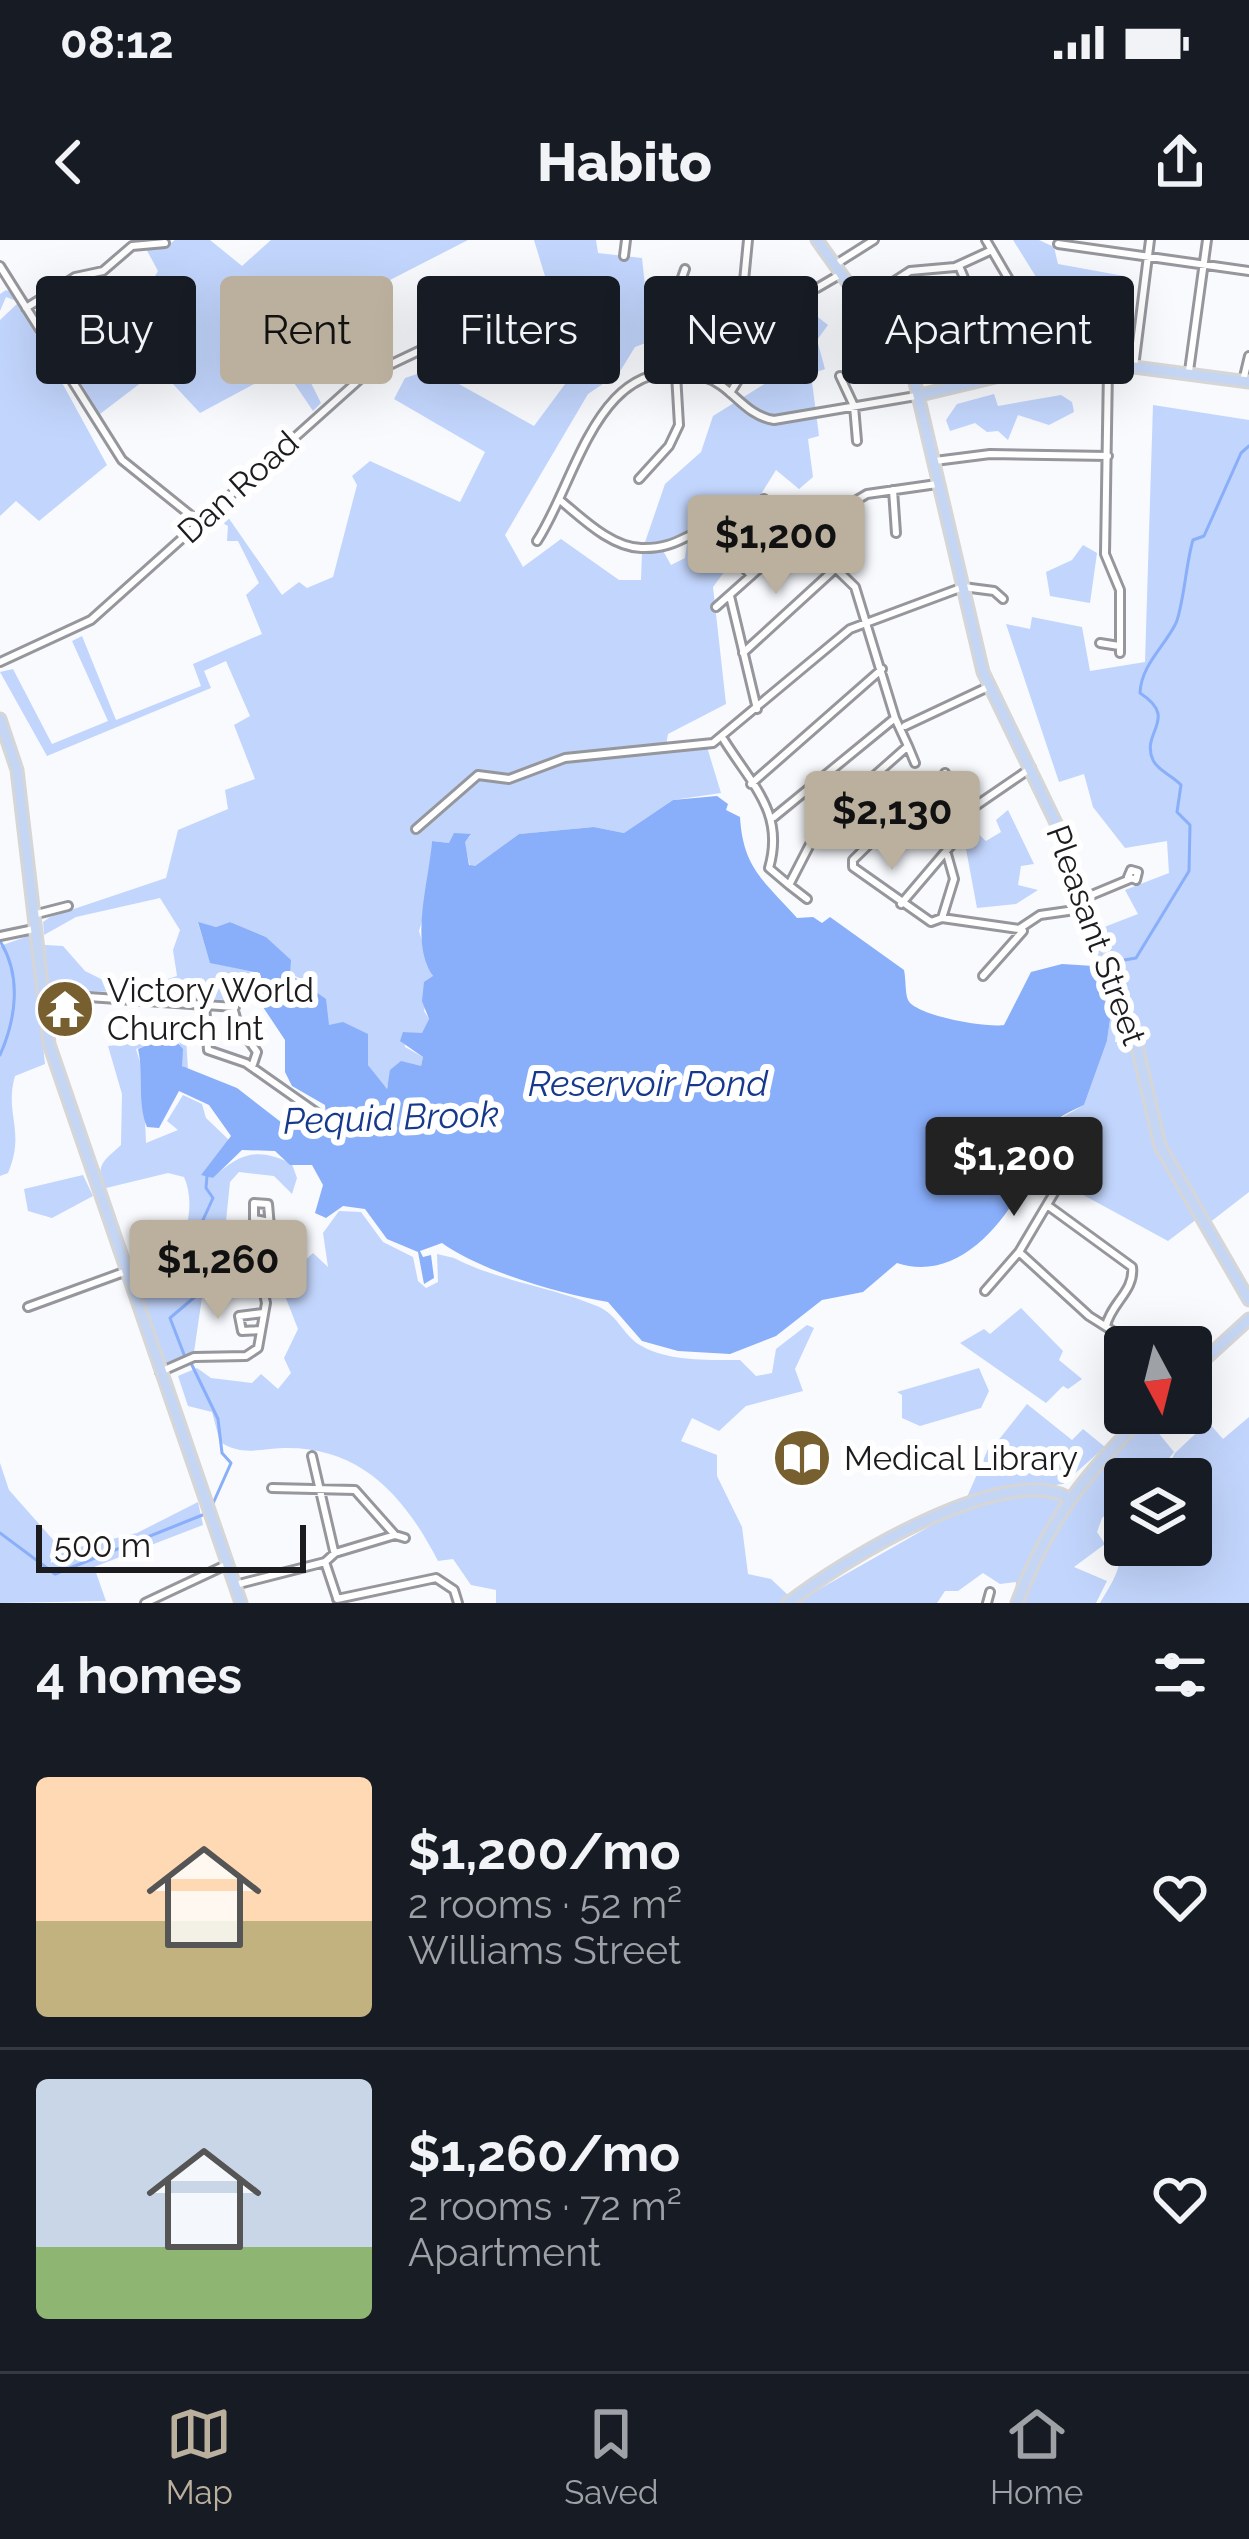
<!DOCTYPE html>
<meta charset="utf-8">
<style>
body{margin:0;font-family:Raleway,sans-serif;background:#20242c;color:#f1f3f6;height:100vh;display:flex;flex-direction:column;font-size:45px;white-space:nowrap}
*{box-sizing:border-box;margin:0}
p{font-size:39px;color:#9ea1a6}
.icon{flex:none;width:66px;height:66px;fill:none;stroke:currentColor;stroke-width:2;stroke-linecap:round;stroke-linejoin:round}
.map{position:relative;height:1363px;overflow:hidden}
.panel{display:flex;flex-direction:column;background:#171b24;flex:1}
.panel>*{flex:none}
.banner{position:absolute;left:36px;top:36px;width:1179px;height:108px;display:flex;gap:24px}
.needle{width:78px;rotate:173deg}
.buttons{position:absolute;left:1104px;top:1086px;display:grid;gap:24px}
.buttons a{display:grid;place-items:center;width:108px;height:108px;border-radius:12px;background:#171b24;box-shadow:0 12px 48px #0002;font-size:60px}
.scale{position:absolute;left:36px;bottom:30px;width:270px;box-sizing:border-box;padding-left:12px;border:6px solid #1c1c1e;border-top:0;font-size:33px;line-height:42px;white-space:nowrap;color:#1c1c1e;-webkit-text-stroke:9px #fff;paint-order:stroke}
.price{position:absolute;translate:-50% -102px;padding:0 27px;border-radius:12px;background:#bab09d;color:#111;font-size:39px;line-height:78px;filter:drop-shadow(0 3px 6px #0008)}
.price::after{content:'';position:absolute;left:50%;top:72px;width:36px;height:27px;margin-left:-18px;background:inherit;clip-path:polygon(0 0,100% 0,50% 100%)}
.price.on{background:#222;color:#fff}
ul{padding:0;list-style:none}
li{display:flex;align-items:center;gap:36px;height:300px;padding:0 36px}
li+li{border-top:3px solid #363941}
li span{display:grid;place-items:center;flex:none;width:336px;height:240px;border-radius:12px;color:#555}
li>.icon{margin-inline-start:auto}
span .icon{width:144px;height:144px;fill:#fffc;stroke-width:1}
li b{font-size:51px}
h2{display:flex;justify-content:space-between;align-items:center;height:144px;padding:0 36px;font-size:51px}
.pill{padding:0 42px;border-radius:12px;background:#171b24;box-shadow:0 12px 48px #0002;font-size:42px;line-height:108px}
.pill.on{background:#bab09d;color:#111}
.status{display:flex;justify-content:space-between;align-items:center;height:84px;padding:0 60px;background:#171b24;direction:ltr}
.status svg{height:33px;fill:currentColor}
header{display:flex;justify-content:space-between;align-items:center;height:156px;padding:0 36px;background:#171b24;font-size:54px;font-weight:800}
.tab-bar{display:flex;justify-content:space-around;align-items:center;height:168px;border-top:3px solid #363941;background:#171b24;font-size:33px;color:#9ea1a6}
.tab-bar a{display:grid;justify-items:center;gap:6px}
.tab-bar .on{color:#bab09d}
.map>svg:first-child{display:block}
.green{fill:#c2d5fc}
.water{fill:#89aefa}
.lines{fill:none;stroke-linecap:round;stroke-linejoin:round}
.stream{stroke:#89aefa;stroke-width:3}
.minor-casing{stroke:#95979c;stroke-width:12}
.major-casing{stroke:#d6d6d6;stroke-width:15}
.minor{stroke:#fff;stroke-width:6}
.major{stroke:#c5d6f5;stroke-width:9}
.labels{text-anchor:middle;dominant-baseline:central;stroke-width:12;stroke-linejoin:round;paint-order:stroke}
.street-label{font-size:33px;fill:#1c1c1e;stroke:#fff}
.poi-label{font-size:33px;fill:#1c1c1e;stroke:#fff;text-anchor:start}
.water-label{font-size:36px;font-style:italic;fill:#16398e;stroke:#fff}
</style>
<div class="status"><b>08:12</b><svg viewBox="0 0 49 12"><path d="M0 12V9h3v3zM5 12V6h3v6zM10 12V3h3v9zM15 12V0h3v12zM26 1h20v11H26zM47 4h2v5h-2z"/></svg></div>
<header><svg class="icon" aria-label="back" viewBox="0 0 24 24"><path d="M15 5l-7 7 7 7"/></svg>Habito<svg class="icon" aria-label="share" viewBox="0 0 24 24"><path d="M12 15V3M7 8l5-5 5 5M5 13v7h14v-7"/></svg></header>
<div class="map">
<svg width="1249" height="1363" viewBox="0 0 1249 1363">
<rect width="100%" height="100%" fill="#f8fafe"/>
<path class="green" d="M175,0H210L242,26L271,0H468L351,60L304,129L321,163L313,171L284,128L200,173L159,129L100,174L38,72L41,64L86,35L103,39V66L110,71L127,51L160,59L165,53L154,38L158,31L144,5L163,9Z
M534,0H596L598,13L642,18L651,101L635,107L619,133L588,154L505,295L523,327L561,299L619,340H641L642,313L661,307L671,325L685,318L688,297L716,303L703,312L705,323L727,328L713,347L726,464L668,494L666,505L669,511L707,507L721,553L673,560L624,593L594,587L519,594L475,626H470L464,602L471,595L449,603L432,601L428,661L419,691L433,737L424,771L429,779L422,794L403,792L405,807L423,817L421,826L390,837L386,850L368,825L367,814L329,785L302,739L290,734V720L266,697L230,682L216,687L198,683L210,722L255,731V760L248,762L162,755L165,740L177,736L173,710L180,690L160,658L76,677L44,695L43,682L50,677L166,638L178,590L228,569L225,550L255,539L234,485L250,476L226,421L204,431L211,448L47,516L0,432L13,429L52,504L108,481L72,401L82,396L116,480L201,446L193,424L262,394L246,355L259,343L238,301H227L228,286L212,277L221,267L282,355L299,342L307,348L333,337L357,245L352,236L370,221L460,262L485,212L394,159L405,138L432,129L534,186L571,136L568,124L598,96L581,71L554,104L534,109L510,90L492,86L507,69L548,46Z
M1013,0H1039L1054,7L1058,24L1124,36L1120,82L1093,70L1092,90H1083L1081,99L1065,96L1073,54L1043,48Z
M6,50L13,53L107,225L39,281L16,261L0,276V80L19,62L6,57L0,71V54Z
M800,63L828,85L817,100L825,129L811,134L819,196L808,199L813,237L799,249L776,230L758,259L764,269L720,300L692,291L643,308L665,244L701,212L713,176L777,136V115L755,90Z
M994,154L998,166L1061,155L1072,162L1074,172L1049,185L1018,175L1008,200L998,191L987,192L975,183L950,191L946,180L957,164Z
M1153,165L1249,180V952L1209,983L1169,913L1135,788L1094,691L1138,674L1125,650L1169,633L1167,601L1125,608L1093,567L1084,534L1059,542L1006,384L1030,389L1032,377L1082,387L1090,431L1145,422Z
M1083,305L1097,313L1090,363L1050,356L1046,332L1072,320Z
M1008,570L1034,624L1021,626L1018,645L1038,650L1016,664L977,668L963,593L975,591L986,601L1001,592L996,580Z
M31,695L45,824L15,836C4,874 26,891 8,933L0,936V706Z
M45,705L63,706L85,731L113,745L115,752L47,750Z
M1113,758L1125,784L1116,788L1115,802L1131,801L1154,904L1197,979L1168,1001L1063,944L1033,921L1051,884L1084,865L1107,801Z
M136,772L139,785L185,781L188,830L181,825L179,795L136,809L143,832L146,903L178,890L167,881L183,855L202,864L206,878L229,900L202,934L213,938C241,911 260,908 292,924L297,938L292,954L274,936L239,932L230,942L226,981L212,989L194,1112L166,1124L138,1053C143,1045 151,1043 159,1036C183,1013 198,968 184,937L168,933L102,949C96,923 104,921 121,905L122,854L108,806C129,805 134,791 136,772Z
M83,935L93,956L52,978L28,971L24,949Z
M339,971L361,972L383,1002L413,1017L418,1041L426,1048L438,1042L437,1014L454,1018C498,1041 552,1047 597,1066C618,1075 621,1092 638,1104C667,1122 708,1120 740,1120L756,1136L772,1133L776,1109L807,1085L814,1088L795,1129L803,1151L746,1166L719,1191L692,1178L681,1201L717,1215V1236L742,1287L748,1334L771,1339L789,1356L781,1363H496V1350L471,1345L453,1319L438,1321C404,1255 360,1206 283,1208C259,1209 242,1216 220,1202L212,1172L188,1166L178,1136L197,1128L211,1138L252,1143L261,1134L278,1149L291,1133L284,1118L298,1089L285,1056L300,1025L313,1013L328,1027L323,993Z
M1021,1068L1063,1111L1059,1120L1082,1139L1068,1149L1063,1146L1046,1163L960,1103L984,1089L990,1094Z
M979,1128L989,1151L981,1168L920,1186L902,1178V1155L897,1152Z
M1027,1164L1072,1200L1083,1189L1105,1207L1063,1244L967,1257L992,1200L997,1202Z
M1249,1177V1363H1100C1115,1337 1131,1318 1106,1293L1125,1271V1305H1191V1239H1161L1175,1213L1208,1182L1223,1199Z
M1148,1180L1174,1212L1153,1239H1125V1259L1102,1278L1097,1292L1105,1304L1074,1327L1107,1341L1096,1363H1021L1075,1255Z
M0,1223L9,1250L63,1311L137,1293L198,1262L203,1285L94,1327L106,1361L0,1363Z
M1039,1254L1061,1260L1060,1265L1014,1363L1016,1342L1000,1344L983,1333L958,1351H945L937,1363H795L948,1276L981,1262Z"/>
<path class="water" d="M717,556L728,564L726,570L740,577C743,628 764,641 797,678L813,677L822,683L830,677L904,730C906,739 905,753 908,760C916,776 987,788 1004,785L1031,732L1062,724L1094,726L1113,758L1107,801L1084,865C1073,870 1059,876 1051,885C1041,896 1037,914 1031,928C1010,980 958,1044 897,1023L863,1052L822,1060L776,1096L730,1114L678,1111L642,1101L608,1062C559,1054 481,1031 442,1003L420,1011L423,1017L431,1015L434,1038L424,1044L418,1012L387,999L365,969L343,966L326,978L315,973L323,945L312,925H290L275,911L242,910L213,938L201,935L231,896L209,865L179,851L159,888L147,887C137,863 144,835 138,809L171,795L183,809L182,826L237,848L286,886L304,891L326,877L325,865L292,846L285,832V800L263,767L260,733L210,723L198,682L216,687L230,682L266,697L291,720L290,734L326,759L329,785L343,782L368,794V825L387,849L390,830L401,821L421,826L423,817L400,801L403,792L422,793L429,779L422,761L424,742L433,736C409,702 429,643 432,601L449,603L454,593L471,594L465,602L469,625L475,626L519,594L594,587L624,593L673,560Z"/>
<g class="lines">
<path class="stream" d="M1107,723L1136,718L1189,631L1190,585L1177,572L1181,545C1172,535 1158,531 1153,520C1140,492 1180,479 1140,453C1141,426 1163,408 1175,385C1183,371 1186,322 1193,300L1204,296L1241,213L1249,206
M0,815C16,779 22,736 0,701
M185,1117L170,1078L197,1055L194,1036L200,1029L193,1002L213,958L206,948L207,936
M190,1121L218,1179L222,1213L231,1223L211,1268
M0,1293L55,1334L205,1274"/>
<defs>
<path id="minor" d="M748,0L744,41L753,60
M986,0L1021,60L1036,73
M1058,4L1249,31
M624,16L626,0
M836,24L874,0
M0,26L122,220L199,282
M959,26L983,83
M817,48L841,34
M862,62L910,31L955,27L992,10
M483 76a9 9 0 1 1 18 0a9 9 0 1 1-18 0Z
M26,68L75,37L103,31L132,6L165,3
M964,88L1021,60
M1134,127L1150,0
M1108,128L1105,314L1120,350V413
M1189,131L1207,0
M840,136L854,166L857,201
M1243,141L1249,116
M730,153L749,123
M935,221L990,214L1108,216
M639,239L669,206L679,185L672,66L685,29
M893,250L896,293
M764,259L855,347L895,478
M561,261C583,279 611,307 641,308C703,310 689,257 751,336
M845,267L867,254L937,244
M537,301C578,239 598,105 704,137C732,145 743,175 774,180L916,156
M730,356L757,469
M716,367L799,293
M1100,403L1119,406
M743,413L836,328
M0,422L91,380L360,139L484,80
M905,486L988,447
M724,500C752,545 785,573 769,628L789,645
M908,506L915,523
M1031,528L977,565L901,573L853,620V627L931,682L942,678L1019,689L1040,675L1082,669
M945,533L960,561
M751,544L882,429
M774,577L895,478L908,506L821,583L789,645L807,659
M416,589L478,535L509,539L565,518L713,503L850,389L963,347L994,351L1003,359
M1131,630L1138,632L1136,640L1128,637Z
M1082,659L1130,639
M901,664L953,603
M33,675L68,666
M942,678L954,639L947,614
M0,696L34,689
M983,736L1023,691
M44,754L235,767
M205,764L208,810L246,823L317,873
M233,767L238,785L257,812L252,827
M1047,965L1132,1027C1135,1051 1111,1063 1106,1086
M1019,1012L1089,1076L1138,1107
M985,1051L1019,1012L1067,931
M28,1067L124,1032
M259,1090L242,1091L239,1076L263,1073
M160,1132L194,1117L246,1116L258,1108L266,1063L258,1026L271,990C269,982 269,973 268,964L254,963V979L270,982
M312,1216L334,1311
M272,1248L355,1250L395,1295
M325,1322L337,1358
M235,1345L325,1322L335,1313L395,1295L405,1298
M337,1359L436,1338L454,1350L458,1363
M145,1363L228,1324
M987,1363L990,1352"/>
<path id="major" d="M817,0L913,134L983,432L1056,583L1097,712L1136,802L1160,906L1249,1060
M920,155L1037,127H1134L1249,142
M0,479L17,530L49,804L241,1363
M1191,1132L1249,1079
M788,1363C840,1322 1004,1221 1069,1258
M1017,1363C1048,1281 1085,1233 1147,1173"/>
</defs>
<use href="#minor" class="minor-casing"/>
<use href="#major" class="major-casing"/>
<use href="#minor" class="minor"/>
<use href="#major" class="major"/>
</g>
<defs>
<symbol id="temple-disc" viewBox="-11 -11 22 22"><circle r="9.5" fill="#775f30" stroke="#fff"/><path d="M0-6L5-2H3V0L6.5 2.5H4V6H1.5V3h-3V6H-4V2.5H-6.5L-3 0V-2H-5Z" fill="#fff"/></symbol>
<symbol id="library-disc" viewBox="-11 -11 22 22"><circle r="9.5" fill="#775f30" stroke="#fff"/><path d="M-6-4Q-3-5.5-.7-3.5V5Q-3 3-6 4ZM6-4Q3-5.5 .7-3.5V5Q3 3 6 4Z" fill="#fff"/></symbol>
</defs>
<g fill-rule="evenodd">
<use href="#temple-disc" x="32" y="736" width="66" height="66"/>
<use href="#library-disc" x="769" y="1185" width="66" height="66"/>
</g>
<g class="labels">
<g class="street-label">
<text transform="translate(238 247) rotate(-42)">Dan Road</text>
<text transform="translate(1096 695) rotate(70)">Pleasant Street</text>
</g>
<g class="poi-label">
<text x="107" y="750">Victory World<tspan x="107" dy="38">Church Int</tspan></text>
<text x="844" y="1218">Medical Library</text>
</g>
<g class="water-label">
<text x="648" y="843">Reservoir Pond</text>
<text transform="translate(391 877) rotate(-2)">Pequid Brook</text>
</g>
</g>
</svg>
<div class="buttons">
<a><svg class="needle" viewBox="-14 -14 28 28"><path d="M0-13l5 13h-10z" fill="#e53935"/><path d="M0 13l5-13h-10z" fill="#9ea1a6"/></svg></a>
<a><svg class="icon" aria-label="layers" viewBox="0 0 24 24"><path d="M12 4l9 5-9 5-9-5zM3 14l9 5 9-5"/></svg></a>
</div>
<div class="scale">500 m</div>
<b class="price" style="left:776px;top:357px">$1,200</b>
<b class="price" style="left:892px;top:633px">$2,130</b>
<b class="price on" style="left:1014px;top:979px">$1,200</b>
<b class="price" style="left:218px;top:1082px">$1,260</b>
<div class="banner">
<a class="pill">Buy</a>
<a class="pill on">Rent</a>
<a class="pill">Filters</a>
<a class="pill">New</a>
<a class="pill">Apartment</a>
</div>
</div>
<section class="panel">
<h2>4 homes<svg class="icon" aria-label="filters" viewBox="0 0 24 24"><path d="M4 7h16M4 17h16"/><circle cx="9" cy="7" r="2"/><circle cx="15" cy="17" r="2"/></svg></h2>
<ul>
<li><span style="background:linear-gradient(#ffd9b3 60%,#c2b280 0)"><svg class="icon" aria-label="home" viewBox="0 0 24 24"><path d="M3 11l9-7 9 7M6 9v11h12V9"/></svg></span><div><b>$1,200/mo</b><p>2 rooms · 52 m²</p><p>Williams Street</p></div><svg class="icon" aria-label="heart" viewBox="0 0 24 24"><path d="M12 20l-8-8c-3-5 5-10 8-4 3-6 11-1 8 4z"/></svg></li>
<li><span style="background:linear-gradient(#c9d6e8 70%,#8fb573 0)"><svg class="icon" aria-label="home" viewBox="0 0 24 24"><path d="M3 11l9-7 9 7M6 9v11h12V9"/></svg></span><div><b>$1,260/mo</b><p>2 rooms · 72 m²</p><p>Apartment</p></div><svg class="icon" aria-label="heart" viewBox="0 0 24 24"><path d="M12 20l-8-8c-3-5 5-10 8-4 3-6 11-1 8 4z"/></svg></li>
</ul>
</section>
<nav class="tab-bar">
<a class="on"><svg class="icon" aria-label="map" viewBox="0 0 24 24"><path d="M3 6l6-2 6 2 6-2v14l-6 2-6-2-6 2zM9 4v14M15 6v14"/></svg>Map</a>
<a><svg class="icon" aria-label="saved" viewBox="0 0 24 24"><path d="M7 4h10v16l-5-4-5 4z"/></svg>Saved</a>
<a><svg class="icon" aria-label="home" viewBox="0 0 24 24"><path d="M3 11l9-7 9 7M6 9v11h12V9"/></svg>Home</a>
</nav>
